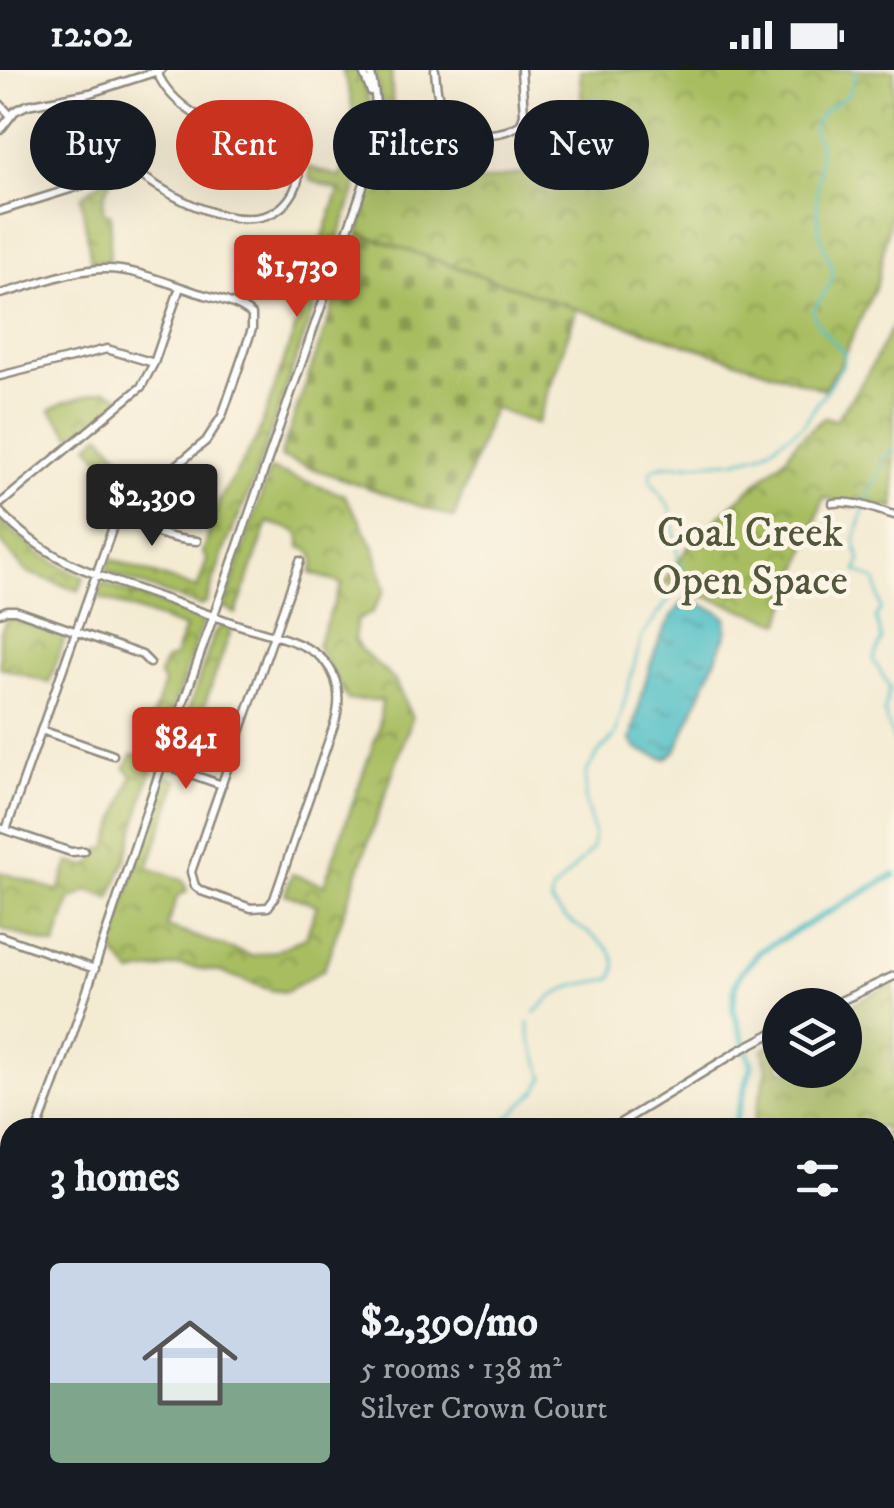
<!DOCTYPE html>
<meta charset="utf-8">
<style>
body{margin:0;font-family:"IM FELL DW Pica",serif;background:#242831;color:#f1f3f6;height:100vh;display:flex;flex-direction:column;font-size:38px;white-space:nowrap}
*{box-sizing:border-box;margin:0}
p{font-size:32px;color:#9ea1a6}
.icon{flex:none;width:55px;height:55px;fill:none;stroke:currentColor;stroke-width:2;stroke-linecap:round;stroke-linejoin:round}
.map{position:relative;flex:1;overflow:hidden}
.side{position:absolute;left:0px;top:1048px;width:895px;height:392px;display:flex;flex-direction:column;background:#171b24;border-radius:30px 30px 0 0;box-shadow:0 10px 40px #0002}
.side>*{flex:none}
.banner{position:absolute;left:30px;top:30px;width:835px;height:90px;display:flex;gap:20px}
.buttons{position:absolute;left:762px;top:918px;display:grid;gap:20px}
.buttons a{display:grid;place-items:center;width:100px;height:100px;border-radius:50%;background:#171b24;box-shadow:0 10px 40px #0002;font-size:50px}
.price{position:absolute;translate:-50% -85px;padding:0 22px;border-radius:10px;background:#c8321e;color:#fff;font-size:32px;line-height:65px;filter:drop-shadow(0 2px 5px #0008)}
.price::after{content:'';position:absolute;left:50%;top:60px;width:30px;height:22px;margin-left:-15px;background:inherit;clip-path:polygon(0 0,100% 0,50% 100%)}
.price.on{background:#222;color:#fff}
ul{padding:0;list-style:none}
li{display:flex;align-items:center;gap:30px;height:250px;padding:0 50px}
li+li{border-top:2px solid #363941}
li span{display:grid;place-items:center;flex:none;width:280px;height:200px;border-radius:10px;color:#555}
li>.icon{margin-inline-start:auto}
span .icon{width:120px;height:120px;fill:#fffc;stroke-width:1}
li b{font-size:42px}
h2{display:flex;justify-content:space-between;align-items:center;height:120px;padding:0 50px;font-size:42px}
.pill{padding:0 35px;border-radius:45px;background:#171b24;box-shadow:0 10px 40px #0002;font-size:35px;line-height:90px}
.pill.on{background:#c8321e;color:#fff}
.status{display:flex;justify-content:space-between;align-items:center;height:70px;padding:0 50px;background:#171b24;direction:ltr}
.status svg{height:28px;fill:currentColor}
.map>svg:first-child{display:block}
.grass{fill:#a8bd61;stroke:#6a7446;stroke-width:2.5}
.cemetery{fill:url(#cemetery-stones);stroke:#6a7446;stroke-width:2.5}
.park{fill:url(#park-crowns);stroke:#6a7446;stroke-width:2.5}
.water{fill:url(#water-ripples);stroke:#3e7578;stroke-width:2.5}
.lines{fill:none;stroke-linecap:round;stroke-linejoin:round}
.stream{stroke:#51bfc6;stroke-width:2.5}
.canal{stroke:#51bfc6;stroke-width:6}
.minor-casing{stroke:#908b7f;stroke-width:11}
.minor{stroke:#fff;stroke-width:6}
.labels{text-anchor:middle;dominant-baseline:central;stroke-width:9;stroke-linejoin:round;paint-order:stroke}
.park-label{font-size:42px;fill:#50573b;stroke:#fcf5e5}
</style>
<div class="status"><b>12:02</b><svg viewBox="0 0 49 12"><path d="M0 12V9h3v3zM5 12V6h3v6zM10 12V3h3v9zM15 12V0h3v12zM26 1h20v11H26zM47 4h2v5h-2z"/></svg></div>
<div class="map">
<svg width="894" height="1438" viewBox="0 0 894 1438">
<defs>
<pattern id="cemetery-stones" width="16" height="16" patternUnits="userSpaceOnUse" patternTransform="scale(2.5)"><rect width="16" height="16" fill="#a8bd61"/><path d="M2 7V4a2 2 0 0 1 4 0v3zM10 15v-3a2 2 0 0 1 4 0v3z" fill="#899a50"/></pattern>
<pattern id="park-crowns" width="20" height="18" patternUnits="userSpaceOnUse" patternTransform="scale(2.5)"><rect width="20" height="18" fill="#a8bd61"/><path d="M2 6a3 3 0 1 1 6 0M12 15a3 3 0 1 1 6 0" fill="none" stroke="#899a50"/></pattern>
<pattern id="water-ripples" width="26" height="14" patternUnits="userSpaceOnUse" patternTransform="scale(2.5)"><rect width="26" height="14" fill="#51bfc6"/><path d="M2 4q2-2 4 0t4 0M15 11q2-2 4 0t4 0" fill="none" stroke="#439ba1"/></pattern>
</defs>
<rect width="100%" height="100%" fill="#fcf5e5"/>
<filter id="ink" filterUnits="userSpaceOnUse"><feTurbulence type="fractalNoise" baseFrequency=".01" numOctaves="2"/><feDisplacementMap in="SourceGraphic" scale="20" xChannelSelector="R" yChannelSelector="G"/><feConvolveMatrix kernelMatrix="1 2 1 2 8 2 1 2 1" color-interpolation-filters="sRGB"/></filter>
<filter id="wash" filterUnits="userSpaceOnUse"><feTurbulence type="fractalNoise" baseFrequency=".0048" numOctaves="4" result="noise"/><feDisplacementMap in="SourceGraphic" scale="40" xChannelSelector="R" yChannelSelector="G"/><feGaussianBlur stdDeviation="2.25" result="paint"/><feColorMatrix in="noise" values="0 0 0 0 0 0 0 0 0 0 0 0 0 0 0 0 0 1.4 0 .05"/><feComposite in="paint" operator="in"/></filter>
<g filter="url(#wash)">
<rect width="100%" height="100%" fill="#f4ebd3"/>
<path class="grass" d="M885,1166L894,1167V1438H761L757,1430H885Z"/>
<path class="cemetery" d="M359,163L577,239L537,354L493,338L454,448L280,387Z"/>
<path class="park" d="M342,0H358C372,29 373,54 367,86L253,413L224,480L206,533L200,536L106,502L111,489L197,519L207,490L203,483L219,431L257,368L300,245L284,211L260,232L246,227L260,191H265L321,173L339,120L310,110L309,97L340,107C355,64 359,42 342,0Z
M374,0H391L393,43L388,95L415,124L581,92L583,58L580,0H894V127L877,213L837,301L823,319L577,239L359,163C374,103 390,62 374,0Z
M111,104L113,106L104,125L103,142L111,145L109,191H91L81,127Z
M894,254V439L857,428L853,437L824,427L781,553L663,512L690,475L711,454L786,387L797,371L825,347L836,350L866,306Z
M106,320L124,328L78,365H71L50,340L65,332Z
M101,364L141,411L127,422L89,375Z
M270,399L344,425L360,450L376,482L385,520L372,542L357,551L354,569L360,579L395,611L412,648L324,899L286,922L271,920L221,902L179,895L132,904L110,878L166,706L178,710L148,798L183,810L187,821L177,827L167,857L252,886L276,881L306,867L317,835L285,824L292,804L324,815L379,658L382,630H348L317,575L342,514L311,503C317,490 315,480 300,477V466L296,461L268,452L236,544L224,537Z
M0,450L40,484L84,507L79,521L26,502L0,471Z
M102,513L200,547L203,553L147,714L126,790L110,828L88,820L70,830L55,876L0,858V802L59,821L69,792L86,796L94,791L100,779L107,778L132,706L125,698L132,685L140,684L164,613L159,605L166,590L174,587L185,558L98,527Z
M7,549H14L63,566L64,571L49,613L0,597V563Z
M222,555L231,558L230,563L184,693L172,688L215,562Z
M894,913V1167L885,1166V1058L752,1057L767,1000L763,980L780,969V1000H845V938Z"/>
<path class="water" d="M689,529L719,542L726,548L727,563L676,681L665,689L638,680L631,671C639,637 657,545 689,529Z"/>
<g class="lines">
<path class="stream" d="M894,378L883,389L881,401L867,427L855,470L860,491L857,501L876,511L881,539L876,548L882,569L873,590L890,617L884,643L894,671
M678,487L671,439L650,409L652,399L661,396L734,391L761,384L803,355L843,295L845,285C834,269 817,261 813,241L832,211L833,202L819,161L817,130L820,75L813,59C814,56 818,47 821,44C839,26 851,35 856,0
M535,943C559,915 576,915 611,909C631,879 580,861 562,845C558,841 555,837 551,833L552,822L592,779L594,764L585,730L586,703L597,684L615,666L642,566L678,517L683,505L682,492
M497,1058L537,1020L544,1008C540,989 527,971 529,952
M609,1430L613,1438"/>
<path class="canal" d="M733,1058L752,995L733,939L735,916L741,902L760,881L894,805
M769,1430L772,1438"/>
</g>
</g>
<g filter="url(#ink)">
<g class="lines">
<defs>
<path id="minor" d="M362,0L371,22
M435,0C436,10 436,22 440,32C451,66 494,72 521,54L524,44L521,0
M80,25C85,45 95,63 109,78C142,113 249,182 289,129C295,121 299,111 299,101C299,91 293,81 284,76C273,71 259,70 247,67C213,58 171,36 157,2
M0,34L11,46
M0,60L15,41L27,35L90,23L161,0
M440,72L455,55
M0,141L83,115L98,106L117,86
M0,224C34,216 70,199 105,199C136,199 167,213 195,222C214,228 237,232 252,245V259L222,346L206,371L130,434L114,454L6,760
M0,306L107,279L154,293
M833,433C854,430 874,439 894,445
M0,434L141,317L154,293L180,217
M0,442C42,487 89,503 145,522C177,533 208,544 239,555C264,563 297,569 318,585C340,603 342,630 334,655L274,829L268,837L251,838L201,821L195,816L191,802L300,491
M121,444C142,459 171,470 197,471
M0,543L7,540H15L142,585L150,593
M41,660L113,685
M162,694L222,715
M0,758L71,782L84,781
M0,866L95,899
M832,935L894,906
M38,1058L73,963L162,694L369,99C378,67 379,33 370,0
M612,1058L740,980L780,959
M0,1166L10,1137
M0,1307H10
M437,1430L440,1438
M541,1430L544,1438
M685,1430L688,1438
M364,1438L367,1430"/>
</defs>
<use href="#minor" class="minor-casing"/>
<use href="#minor" class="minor"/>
</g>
</g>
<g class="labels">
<g class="park-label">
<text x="750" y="464">Coal Creek<tspan x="750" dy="48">Open Space</tspan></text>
</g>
</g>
</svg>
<div class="buttons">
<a><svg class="icon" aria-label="layers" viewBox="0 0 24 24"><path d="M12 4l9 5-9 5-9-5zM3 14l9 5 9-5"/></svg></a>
</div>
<b class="price" style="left:297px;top:250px">$1,730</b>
<b class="price on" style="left:152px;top:479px">$2,390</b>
<b class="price" style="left:186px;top:722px">$841</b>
<div class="banner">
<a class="pill">Buy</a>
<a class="pill on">Rent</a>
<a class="pill">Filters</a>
<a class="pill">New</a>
</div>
<section class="side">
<h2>3 homes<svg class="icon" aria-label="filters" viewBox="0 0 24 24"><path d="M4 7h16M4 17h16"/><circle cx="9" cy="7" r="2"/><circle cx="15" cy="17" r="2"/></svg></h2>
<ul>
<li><span style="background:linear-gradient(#c9d6e8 60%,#7fa58c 0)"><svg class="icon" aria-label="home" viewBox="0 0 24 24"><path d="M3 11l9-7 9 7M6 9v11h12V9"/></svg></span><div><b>$2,390/mo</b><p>5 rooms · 138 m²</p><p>Silver Crown Court</p></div></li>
</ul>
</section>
</div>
